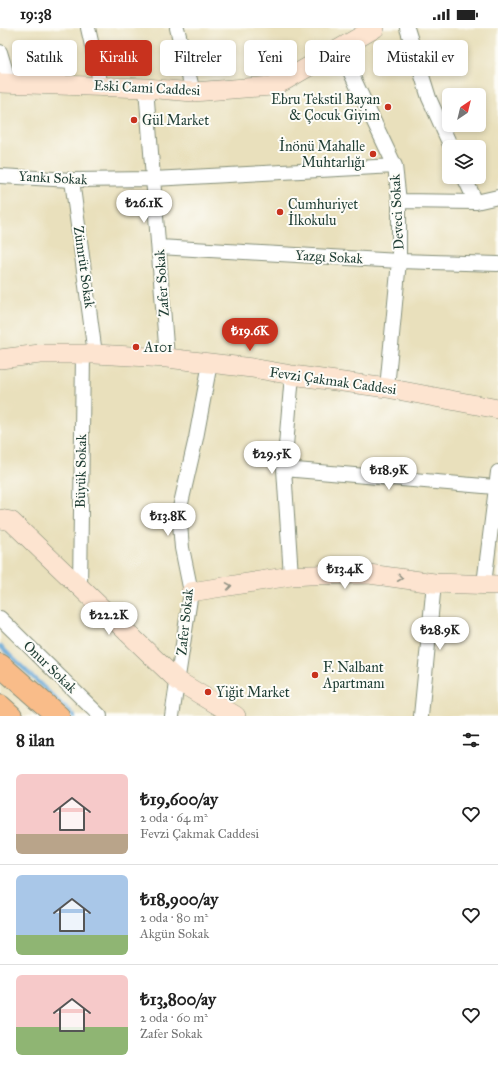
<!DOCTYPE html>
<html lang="tr">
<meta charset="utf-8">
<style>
body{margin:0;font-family:"IM FELL Great Primer",serif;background:#f2f2f2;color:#222;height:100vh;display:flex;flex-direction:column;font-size:15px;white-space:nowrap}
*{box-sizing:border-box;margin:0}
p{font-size:13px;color:#767676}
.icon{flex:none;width:22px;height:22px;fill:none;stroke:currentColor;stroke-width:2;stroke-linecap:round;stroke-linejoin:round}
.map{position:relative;height:688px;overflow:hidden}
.sheet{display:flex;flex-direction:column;background:#fff;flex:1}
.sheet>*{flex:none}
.guide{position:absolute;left:12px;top:12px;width:474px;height:36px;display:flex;gap:8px}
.needle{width:26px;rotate:35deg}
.controls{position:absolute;left:442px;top:60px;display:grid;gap:8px}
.controls a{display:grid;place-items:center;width:44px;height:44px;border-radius:6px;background:#fff;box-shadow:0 2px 6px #0003;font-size:20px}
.price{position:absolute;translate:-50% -34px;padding:0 9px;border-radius:14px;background:#fff;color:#222;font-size:13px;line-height:26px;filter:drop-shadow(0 1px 2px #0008)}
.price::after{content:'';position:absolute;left:50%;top:24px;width:12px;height:9px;margin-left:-6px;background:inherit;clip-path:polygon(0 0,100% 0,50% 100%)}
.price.current{background:#c8321e;color:#fff}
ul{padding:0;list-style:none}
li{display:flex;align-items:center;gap:12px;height:100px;padding:0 16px}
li+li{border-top:1px solid #e0e0e0}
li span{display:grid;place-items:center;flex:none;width:112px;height:80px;border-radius:6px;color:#555}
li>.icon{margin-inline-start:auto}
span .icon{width:48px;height:48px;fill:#fffc;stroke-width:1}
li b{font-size:17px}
h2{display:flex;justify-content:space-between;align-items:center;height:48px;padding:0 16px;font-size:17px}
.tag{padding:0 14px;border-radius:6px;background:#fff;box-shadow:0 2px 6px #0003;font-size:14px;line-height:36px}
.tag.current{background:#c8321e;color:#fff}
.status{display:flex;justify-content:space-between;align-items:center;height:28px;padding:0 20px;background:#fff;direction:ltr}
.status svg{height:11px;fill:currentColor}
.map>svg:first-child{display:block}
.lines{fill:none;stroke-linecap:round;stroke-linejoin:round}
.stream{stroke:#5da1d2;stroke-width:4}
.street-casing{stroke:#848e78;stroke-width:16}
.secondary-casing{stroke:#848e78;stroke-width:20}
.highway-casing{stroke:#848e78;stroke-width:24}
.street{stroke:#fff;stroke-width:14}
.secondary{stroke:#fde4d0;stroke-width:19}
.highway{stroke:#f9bc89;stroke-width:22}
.oneway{stroke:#8e9082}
.poi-dot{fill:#c8321e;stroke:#fdfcf7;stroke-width:1.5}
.labels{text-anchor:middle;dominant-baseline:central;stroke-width:4;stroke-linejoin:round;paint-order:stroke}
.street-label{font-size:14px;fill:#1f3d34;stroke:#fdfcf7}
.poi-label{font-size:14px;fill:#1f3d34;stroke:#fdfcf7;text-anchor:start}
</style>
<div class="status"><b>19:38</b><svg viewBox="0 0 49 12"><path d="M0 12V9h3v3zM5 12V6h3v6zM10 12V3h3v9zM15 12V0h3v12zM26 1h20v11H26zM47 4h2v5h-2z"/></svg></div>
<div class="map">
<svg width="498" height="688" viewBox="0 0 498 688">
<rect width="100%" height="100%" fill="#fdfcf7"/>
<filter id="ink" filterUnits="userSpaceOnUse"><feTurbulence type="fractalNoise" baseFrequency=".025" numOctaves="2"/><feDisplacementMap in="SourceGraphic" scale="8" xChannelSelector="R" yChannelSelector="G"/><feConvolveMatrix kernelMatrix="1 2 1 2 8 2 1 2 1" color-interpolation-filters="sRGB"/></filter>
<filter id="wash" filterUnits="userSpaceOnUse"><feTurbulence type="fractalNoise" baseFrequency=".012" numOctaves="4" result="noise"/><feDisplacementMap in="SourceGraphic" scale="16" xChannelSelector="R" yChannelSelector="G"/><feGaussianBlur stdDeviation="0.9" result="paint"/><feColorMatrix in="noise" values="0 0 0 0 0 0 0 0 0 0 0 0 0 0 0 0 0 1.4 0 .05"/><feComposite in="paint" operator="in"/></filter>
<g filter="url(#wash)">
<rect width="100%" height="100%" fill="#e9e0bc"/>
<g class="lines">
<path class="stream" d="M0,618L74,688"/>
</g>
</g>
<g filter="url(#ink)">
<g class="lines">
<defs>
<path id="street" d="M88,0L101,58
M177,0L193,64
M407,0L429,70L451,119
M339,20L395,138L399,173V233L387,360
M0,24L9,54
M146,60L167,330
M0,148L72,152L153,151L395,138
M464,149L476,174
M72,152L95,326
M399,173L476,174L498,169
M159,219L399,233L498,236
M284,441L495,459
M291,548L284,441L292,347
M484,556L498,444
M80,560L83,326
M0,590L100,688
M172,688L191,564L182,520L179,484L196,410L210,335
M421,688L434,555"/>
<path id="secondary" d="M0,55L146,60L193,64L272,58L284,53L375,0
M0,331L40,326H95L167,330L252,340L292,347L387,360L498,381
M0,491L11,493L178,653L236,688
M191,564L291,548L309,547L369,546L434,555L498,557"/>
<path id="highway" d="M0,637L58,688
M0,678L11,688"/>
</defs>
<use href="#street" class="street-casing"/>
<use href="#secondary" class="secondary-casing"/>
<use href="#highway" class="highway-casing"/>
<use href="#street" class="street"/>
<use href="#secondary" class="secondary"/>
<use href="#highway" class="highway"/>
</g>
<defs><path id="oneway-chevron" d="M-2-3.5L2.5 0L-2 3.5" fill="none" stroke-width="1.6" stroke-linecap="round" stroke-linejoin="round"/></defs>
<g class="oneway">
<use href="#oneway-chevron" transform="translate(400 550) rotate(8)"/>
<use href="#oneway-chevron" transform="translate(229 558) rotate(-9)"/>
</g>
</g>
<g class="poi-dot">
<circle cx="388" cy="79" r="4"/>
<circle cx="134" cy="92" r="4"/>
<circle cx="373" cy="126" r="4"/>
<circle cx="280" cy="184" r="4"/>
<circle cx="136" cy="319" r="4"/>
<circle cx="315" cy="647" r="4"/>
<circle cx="208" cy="664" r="4"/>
</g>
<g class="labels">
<g class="street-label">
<text transform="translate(147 60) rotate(3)">Eski Cami Caddesi</text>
<text transform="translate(53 150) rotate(3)">Yankı Sokak</text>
<text transform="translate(397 184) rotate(-93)">Deveci Sokak</text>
<text transform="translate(329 229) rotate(3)">Yazgı Sokak</text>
<text transform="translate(84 239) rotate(82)">Zümrüt Sokak</text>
<text transform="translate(162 255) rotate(-94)">Zafer Sokak</text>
<text transform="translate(333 353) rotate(8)">Fevzi Çakmak Caddesi</text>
<text transform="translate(81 443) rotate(-89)">Büyük Sokak</text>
<text transform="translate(185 594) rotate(-84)">Zafer Sokak</text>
<text transform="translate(50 639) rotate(44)">Onur Sokak</text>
</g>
<g class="poi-label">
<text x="380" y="71" text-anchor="end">Ebru Tekstil Bayan<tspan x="380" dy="16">&amp; Çocuk Giyim</tspan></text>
<text x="142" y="92">Gül Market</text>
<text x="365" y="118" text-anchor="end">İnönü Mahalle<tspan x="365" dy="16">Muhtarlığı</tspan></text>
<text x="288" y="176">Cumhuriyet<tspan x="288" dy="16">İlkokulu</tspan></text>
<text x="144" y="319">A101</text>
<text x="323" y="639">F. Nalbant<tspan x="323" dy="16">Apartmanı</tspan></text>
<text x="216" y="664">Yiğit Market</text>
</g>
</g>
</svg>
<div class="controls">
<a><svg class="needle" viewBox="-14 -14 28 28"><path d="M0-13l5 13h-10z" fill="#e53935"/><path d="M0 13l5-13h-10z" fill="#767676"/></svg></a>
<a><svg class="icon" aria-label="layers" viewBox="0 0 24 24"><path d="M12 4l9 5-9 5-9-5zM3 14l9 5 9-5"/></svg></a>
</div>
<b class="price" style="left:144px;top:196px">₺26.1K</b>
<b class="price current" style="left:250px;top:324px">₺19.6K</b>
<b class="price" style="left:272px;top:447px">₺29.5K</b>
<b class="price" style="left:389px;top:463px">₺18.9K</b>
<b class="price" style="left:168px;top:509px">₺13.8K</b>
<b class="price" style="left:345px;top:562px">₺13.4K</b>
<b class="price" style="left:109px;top:608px">₺22.2K</b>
<b class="price" style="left:440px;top:623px">₺28.9K</b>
<div class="guide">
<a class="tag">Satılık</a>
<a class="tag current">Kiralık</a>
<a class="tag">Filtreler</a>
<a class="tag">Yeni</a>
<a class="tag">Daire</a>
<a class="tag">Müstakil ev</a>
</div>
</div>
<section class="sheet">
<h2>8 ilan<svg class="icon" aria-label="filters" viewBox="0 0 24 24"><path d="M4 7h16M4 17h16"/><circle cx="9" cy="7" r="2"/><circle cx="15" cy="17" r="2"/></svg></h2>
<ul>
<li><span style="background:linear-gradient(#f6c9c9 75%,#b9a48a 0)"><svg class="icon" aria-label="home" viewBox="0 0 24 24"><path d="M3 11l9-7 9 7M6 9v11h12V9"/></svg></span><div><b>₺19,600/ay</b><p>2 oda · 64 m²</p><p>Fevzi Çakmak Caddesi</p></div><svg class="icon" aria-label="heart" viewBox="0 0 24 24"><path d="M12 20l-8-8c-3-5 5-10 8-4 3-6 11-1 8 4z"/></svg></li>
<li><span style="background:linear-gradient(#a9c7e8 75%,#8fb573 0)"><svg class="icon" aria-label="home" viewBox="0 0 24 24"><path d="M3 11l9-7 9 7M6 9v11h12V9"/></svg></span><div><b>₺18,900/ay</b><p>2 oda · 80 m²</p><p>Akgün Sokak</p></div><svg class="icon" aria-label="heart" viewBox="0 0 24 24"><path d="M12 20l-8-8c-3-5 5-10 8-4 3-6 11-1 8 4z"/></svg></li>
<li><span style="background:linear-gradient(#f6c9c9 65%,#8fb573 0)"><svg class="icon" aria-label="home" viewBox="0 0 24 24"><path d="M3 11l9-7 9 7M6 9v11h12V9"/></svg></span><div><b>₺13,800/ay</b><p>2 oda · 60 m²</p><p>Zafer Sokak</p></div><svg class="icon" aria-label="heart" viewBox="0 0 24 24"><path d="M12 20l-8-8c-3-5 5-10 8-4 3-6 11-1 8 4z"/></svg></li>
</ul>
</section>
